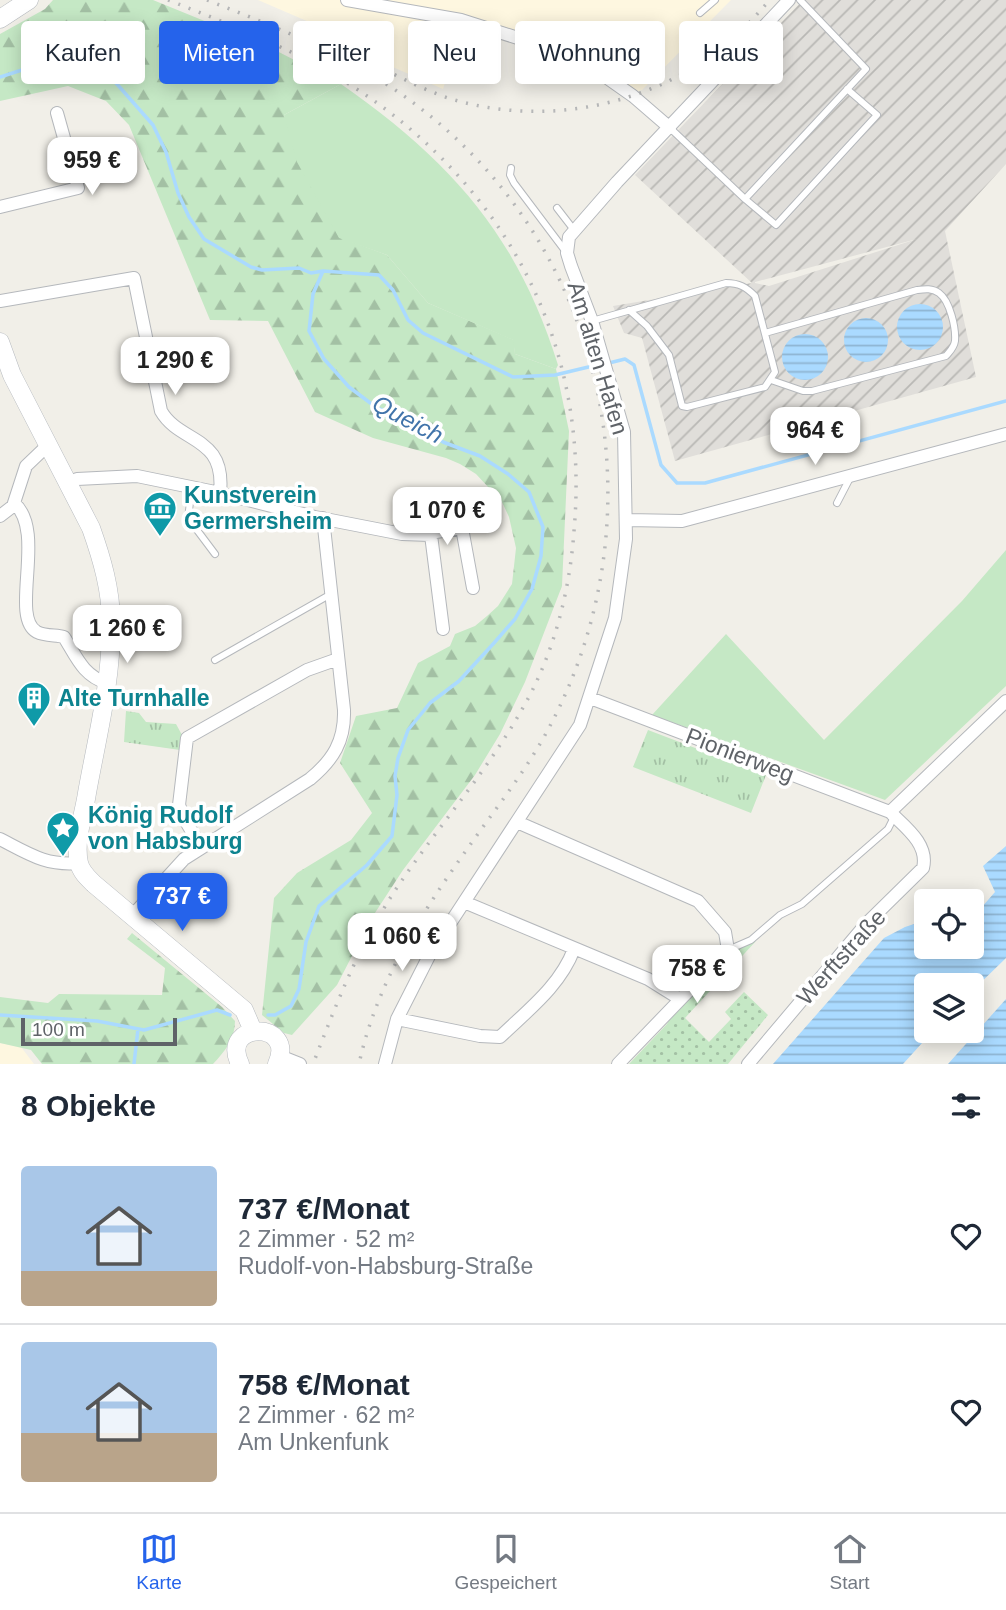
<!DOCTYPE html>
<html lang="de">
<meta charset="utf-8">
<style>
body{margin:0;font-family:Helvetica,sans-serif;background:#f2f2f3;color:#1f2937;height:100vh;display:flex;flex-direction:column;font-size:26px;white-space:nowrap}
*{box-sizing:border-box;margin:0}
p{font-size:23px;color:#747a83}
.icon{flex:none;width:38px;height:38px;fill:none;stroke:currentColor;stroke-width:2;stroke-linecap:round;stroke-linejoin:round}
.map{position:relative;height:1064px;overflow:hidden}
.sheet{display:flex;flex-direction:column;background:#fff;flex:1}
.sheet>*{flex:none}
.hud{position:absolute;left:21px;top:21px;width:964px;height:63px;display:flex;gap:14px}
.fabs{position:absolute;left:914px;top:889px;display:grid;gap:14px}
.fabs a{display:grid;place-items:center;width:70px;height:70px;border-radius:7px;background:#fff;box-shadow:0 4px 18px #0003;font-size:35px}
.scale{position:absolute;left:21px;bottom:18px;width:156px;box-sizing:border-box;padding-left:7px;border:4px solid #5f6368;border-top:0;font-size:19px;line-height:24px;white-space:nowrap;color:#5f6368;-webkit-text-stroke:5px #fff;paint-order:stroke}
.price{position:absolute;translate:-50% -60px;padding:0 16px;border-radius:14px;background:#fff;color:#222;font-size:23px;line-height:46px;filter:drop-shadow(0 2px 4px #0008)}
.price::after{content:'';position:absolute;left:50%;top:42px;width:21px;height:16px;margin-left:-10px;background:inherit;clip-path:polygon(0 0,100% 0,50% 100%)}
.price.current{background:#2563eb;color:#fff}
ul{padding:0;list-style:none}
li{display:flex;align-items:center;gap:21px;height:175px;padding:0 21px}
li+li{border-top:2px solid #e0e1e3}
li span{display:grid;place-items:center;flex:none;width:196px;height:140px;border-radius:7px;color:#555}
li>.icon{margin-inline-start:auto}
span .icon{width:84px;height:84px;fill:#fffc;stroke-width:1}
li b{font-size:30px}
h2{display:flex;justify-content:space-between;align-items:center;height:84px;padding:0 21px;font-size:30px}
.pill{padding:0 24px;border-radius:7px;background:#fff;box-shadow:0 4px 18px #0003;font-size:24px;line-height:63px}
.pill.current{background:#2563eb;color:#fff}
.tabs{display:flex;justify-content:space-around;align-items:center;height:98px;border-top:2px solid #e0e1e3;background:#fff;font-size:19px;color:#747a83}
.tabs a{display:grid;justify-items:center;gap:4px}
.tabs .current{color:#2563eb}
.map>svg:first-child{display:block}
.commercial{fill:#fef7e0}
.industrial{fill:url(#industrial-furrows);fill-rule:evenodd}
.grass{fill:url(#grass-dots)}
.forest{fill:url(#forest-firs)}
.park{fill:url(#park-tufts)}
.garden{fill:#c5e8c5}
.water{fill:url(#water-rules)}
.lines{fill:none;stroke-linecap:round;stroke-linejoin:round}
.stream{stroke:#aadaff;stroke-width:3.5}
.lane-casing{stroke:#b5b8bc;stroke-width:8}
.street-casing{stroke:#b5b8bc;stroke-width:14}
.secondary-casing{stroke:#b6babf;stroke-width:19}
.lane{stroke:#fff;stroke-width:6}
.street{stroke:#fff;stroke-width:12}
.secondary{stroke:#fff;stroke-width:18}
.rail{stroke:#b6b7b8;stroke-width:3.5;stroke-dasharray:2 9;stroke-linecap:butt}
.labels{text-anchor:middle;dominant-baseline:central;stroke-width:7;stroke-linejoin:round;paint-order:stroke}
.street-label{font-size:23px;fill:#5f6368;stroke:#fff}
.culture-label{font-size:23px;font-weight:bold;fill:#0d838f;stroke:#fff;text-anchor:start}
.water-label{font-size:24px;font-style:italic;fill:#4174aa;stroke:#fff}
</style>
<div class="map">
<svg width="1006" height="1064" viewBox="0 0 1006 1064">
<defs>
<pattern id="industrial-furrows" width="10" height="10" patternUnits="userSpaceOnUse" patternTransform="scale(1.75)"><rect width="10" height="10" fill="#e0deda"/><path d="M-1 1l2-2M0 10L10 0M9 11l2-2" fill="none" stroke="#b9b8b5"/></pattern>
<pattern id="grass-dots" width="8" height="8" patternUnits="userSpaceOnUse" patternTransform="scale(1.75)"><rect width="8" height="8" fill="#c5e8c5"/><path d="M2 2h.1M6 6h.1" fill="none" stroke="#a3c0a4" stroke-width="1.8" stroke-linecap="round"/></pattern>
<pattern id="forest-firs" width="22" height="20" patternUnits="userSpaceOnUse" patternTransform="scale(1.75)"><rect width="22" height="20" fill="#c5e8c5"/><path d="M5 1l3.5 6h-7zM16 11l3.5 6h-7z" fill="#a3c0a4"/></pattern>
<pattern id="park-tufts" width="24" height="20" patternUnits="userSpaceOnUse" patternTransform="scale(1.75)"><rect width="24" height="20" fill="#c5e8c5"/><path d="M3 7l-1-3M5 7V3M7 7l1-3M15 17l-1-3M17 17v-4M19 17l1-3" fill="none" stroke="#a3c0a4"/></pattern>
<pattern id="water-rules" width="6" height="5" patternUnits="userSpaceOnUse" patternTransform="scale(1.75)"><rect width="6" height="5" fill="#aadaff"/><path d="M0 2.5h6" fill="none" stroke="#8eb4d2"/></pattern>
</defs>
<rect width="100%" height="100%" fill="#f1efe8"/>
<path class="commercial" d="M258,0H731L642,90L623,95L564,62L530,48L462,29L443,89L379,61L316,25Z
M0,1043L21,1047L34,1064H0Z"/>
<path class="industrial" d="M803,0H1006V164L945,231L976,377L675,461L642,338L624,333L613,306L752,283L635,175ZM917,239L769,286L755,283V282Z"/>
<path class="grass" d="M756,941L685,1018L709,1042L731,1019L725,1012L744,992L768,1015L728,1064H629L667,1024L673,1013L712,972L735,950Z"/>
<path class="forest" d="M53,0H153L273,49L341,84L284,115L339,237L387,255L428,303L514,340L515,354L556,369L569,431L562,586L525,682L500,734L475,775L403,870L371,919L337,985L292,1035L284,1033L262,1015L274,898L297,873L351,840L372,813L340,763L356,716L397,708L418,663L450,646L455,634L475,626L487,616L498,606L512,584L516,548L509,517L502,502L476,474L460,464L446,458L373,438L315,412L268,321L210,320L129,125L106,101L68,86L0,101V34L45,9Z
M132,933L222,1007L235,1021C235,1039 225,1051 213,1064H42L31,1050L0,1043V997L48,1003L59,994L162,995L165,968L127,939Z"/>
<path class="park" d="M126,711L139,713L146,722L176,724L182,735L180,750L124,742Z
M648,730L766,775L751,813L633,767Z"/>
<path class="garden" d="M341,84C451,161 518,236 558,365L556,369L515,354L513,340L428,303L387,255L339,238L297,162L284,115Z
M1006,550V686L885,800L652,715L726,634L824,740L962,601Z"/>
<path class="water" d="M897 327a23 23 0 1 1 46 0a23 23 0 1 1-46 0Z
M844 340a22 22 0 1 1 44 0a22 22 0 1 1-44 0Z
M782 357a23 23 0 1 1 46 0a23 23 0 1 1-46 0Z
M1006,846V958L971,992V985H926V1031H933L903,1064H773L884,938L905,927L926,920V947H971V906L975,902L981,908L995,892L983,866Z
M1006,999V1064H948Z"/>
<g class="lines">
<path class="stream" d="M0,77L28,68L75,66L98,73L116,83L153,125L166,152L178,193L189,217L204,239L251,267L262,270L299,268L311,273L323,271L379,275L393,290L408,320L423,333L513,377L555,375L601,364
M609,363L625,359L634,365L661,465L677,483H705L1006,401
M0,1015L97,1021L144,1030L217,1010L230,1015
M268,1015H275L291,1006L299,989L306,942L319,906L367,865L392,836L397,795L395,776L398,758L408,730L430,703L459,681L494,643L515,619L532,589L541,556L543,527L529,492L508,474L480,456L443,442L405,419L377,408L349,387L324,359L309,331L313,294L323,271
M134,1064L138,1029"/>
<defs>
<path id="lane" d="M700,13L715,0
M670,128L745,199L866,69L800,0
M511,168L510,175L514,183L566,252
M745,199L776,225L877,115L847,89
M557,208L574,230
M592,321L726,283C739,283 746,287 755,296L775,372L765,387L687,407L682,406L669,355L647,326L629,310
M765,333L917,290C925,289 932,288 939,293C950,301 956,328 955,341C954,348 950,351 946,356L812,391H803L771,380
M192,487L188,518L215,554
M837,503L851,476
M215,660L331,594
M728,950L751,940L780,915L802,904L888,829L894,817"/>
<path id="street" d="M347,0L461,20L543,46L577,61L606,77L633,96L670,128
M0,207L78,188L57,113
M0,301L134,278L161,411C180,444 226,435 220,493
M69,482L77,479L137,476L220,493L315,517L402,534L431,535L436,532L462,528L473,588
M14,503C47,531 9,617 37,632C45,636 56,635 64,637C76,656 83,676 107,683
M0,516L13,506L26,466L48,445
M627,520L682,521L1006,434
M431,535L443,629
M590,698L890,812
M517,822L698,901L725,932L728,950L618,1064
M0,839C29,854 46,866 79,863
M201,847L185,820L179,805L187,738L307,670L338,659
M464,902L648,979L680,999
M132,916L184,859L310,779C333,760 345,741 344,710L323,518
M397,1019L480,1036L500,1037C528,1010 560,986 574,949
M280,1056L300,1064
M385,1064L397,1019L430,954L580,725L615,618L626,539L624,432L592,321L571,266L567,253L569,237L617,182L789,0
M748,1064L866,924L923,868C929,844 905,827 890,812L1006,701"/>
<path id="secondary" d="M0,19L29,0
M0,342L12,375L91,528C102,559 111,590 111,622C112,680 97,737 87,793C84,814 74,841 79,863C81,872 88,878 94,884L244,1010L253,1031
M240,1064C219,1021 297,1020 277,1064"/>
</defs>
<use href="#lane" class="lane-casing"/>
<use href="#street" class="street-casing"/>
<use href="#secondary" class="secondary-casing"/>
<use href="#lane" class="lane"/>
<use href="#street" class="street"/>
<use href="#secondary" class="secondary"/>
<path class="rail" d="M168,0C245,30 321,60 388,111C522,214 589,362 574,531C570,586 557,641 532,691C495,763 441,822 396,889C359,945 337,1002 313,1064
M207,0C286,31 363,61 429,115C610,261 658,516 553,720C533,760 506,795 480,831C429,902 378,976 359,1064
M365,60C392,73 419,88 448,98C541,127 643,108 721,49C739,36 754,17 770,0"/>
</g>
<defs>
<symbol id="museum-pin" viewBox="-11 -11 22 30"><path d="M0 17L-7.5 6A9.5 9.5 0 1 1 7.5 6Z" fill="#0f9aa8" stroke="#fff"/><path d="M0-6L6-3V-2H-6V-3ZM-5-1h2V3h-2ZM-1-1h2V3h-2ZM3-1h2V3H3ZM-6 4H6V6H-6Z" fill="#fff"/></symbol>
<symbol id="building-pin" viewBox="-11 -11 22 30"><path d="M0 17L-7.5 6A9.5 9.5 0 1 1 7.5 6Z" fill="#0f9aa8" stroke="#fff"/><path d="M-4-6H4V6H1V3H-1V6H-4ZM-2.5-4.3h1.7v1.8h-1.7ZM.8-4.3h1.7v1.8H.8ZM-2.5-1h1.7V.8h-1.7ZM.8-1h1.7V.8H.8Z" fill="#fff"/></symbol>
<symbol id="sight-pin" viewBox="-11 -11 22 30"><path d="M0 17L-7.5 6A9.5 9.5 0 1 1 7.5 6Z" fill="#0f9aa8" stroke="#fff"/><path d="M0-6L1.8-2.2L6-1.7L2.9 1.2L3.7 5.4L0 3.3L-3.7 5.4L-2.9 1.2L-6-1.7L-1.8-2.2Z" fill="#fff"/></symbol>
</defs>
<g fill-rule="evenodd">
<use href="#museum-pin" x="141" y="489" width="38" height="52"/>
<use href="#building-pin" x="15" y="679" width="38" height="52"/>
<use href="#sight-pin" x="44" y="809" width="38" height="52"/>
</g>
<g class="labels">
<g class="street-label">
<text transform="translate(598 358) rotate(73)">Am alten Hafen</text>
<text transform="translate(740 755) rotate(21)">Pionierweg</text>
<text transform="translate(841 957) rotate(-48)">Werftstraße</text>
</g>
<g class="culture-label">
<text x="184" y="495">Kunstverein<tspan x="184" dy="26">Germersheim</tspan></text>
<text x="58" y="698">Alte Turnhalle</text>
<text x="88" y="815">König Rudolf<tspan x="88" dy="26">von Habsburg</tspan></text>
</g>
<g class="water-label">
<text transform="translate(408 419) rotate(28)">Queich</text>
</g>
</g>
</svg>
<div class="fabs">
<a><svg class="icon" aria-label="locate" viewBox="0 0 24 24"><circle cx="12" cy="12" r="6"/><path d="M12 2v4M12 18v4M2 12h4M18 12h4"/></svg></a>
<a><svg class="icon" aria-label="layers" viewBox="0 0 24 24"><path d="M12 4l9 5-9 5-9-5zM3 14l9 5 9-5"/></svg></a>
</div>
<div class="scale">100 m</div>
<b class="price" style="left:92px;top:197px">959 €</b>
<b class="price" style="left:175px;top:397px">1 290 €</b>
<b class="price" style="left:815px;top:467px">964 €</b>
<b class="price" style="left:447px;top:547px">1 070 €</b>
<b class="price" style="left:127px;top:665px">1 260 €</b>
<b class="price current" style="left:182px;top:933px">737 €</b>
<b class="price" style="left:402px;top:973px">1 060 €</b>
<b class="price" style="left:697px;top:1005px">758 €</b>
<div class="hud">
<a class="pill">Kaufen</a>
<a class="pill current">Mieten</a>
<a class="pill">Filter</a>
<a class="pill">Neu</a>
<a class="pill">Wohnung</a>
<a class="pill">Haus</a>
</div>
</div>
<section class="sheet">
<h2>8 Objekte<svg class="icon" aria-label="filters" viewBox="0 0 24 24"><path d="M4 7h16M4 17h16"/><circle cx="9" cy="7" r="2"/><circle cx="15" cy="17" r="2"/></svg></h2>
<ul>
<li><span style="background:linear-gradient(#a9c7e8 75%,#b9a48a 0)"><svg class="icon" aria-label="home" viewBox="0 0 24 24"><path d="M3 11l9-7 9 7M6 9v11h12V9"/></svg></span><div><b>737 €/Monat</b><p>2 Zimmer · 52 m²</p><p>Rudolf-von-Habsburg-Straße</p></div><svg class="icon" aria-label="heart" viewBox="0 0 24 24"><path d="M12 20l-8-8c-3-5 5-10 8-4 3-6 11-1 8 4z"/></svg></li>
<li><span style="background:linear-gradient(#a9c7e8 65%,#b9a48a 0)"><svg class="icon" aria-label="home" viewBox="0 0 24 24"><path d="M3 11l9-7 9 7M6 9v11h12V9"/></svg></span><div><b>758 €/Monat</b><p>2 Zimmer · 62 m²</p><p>Am Unkenfunk</p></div><svg class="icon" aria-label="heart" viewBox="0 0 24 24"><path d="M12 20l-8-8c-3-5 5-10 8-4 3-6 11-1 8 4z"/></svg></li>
</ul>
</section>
<nav class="tabs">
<a class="current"><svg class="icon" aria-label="map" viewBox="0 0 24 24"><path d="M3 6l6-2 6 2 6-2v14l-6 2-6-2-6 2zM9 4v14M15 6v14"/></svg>Karte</a>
<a><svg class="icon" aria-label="saved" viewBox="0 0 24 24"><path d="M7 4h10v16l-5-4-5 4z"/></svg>Gespeichert</a>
<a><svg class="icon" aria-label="home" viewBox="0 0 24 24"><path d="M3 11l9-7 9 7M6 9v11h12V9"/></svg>Start</a>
</nav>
